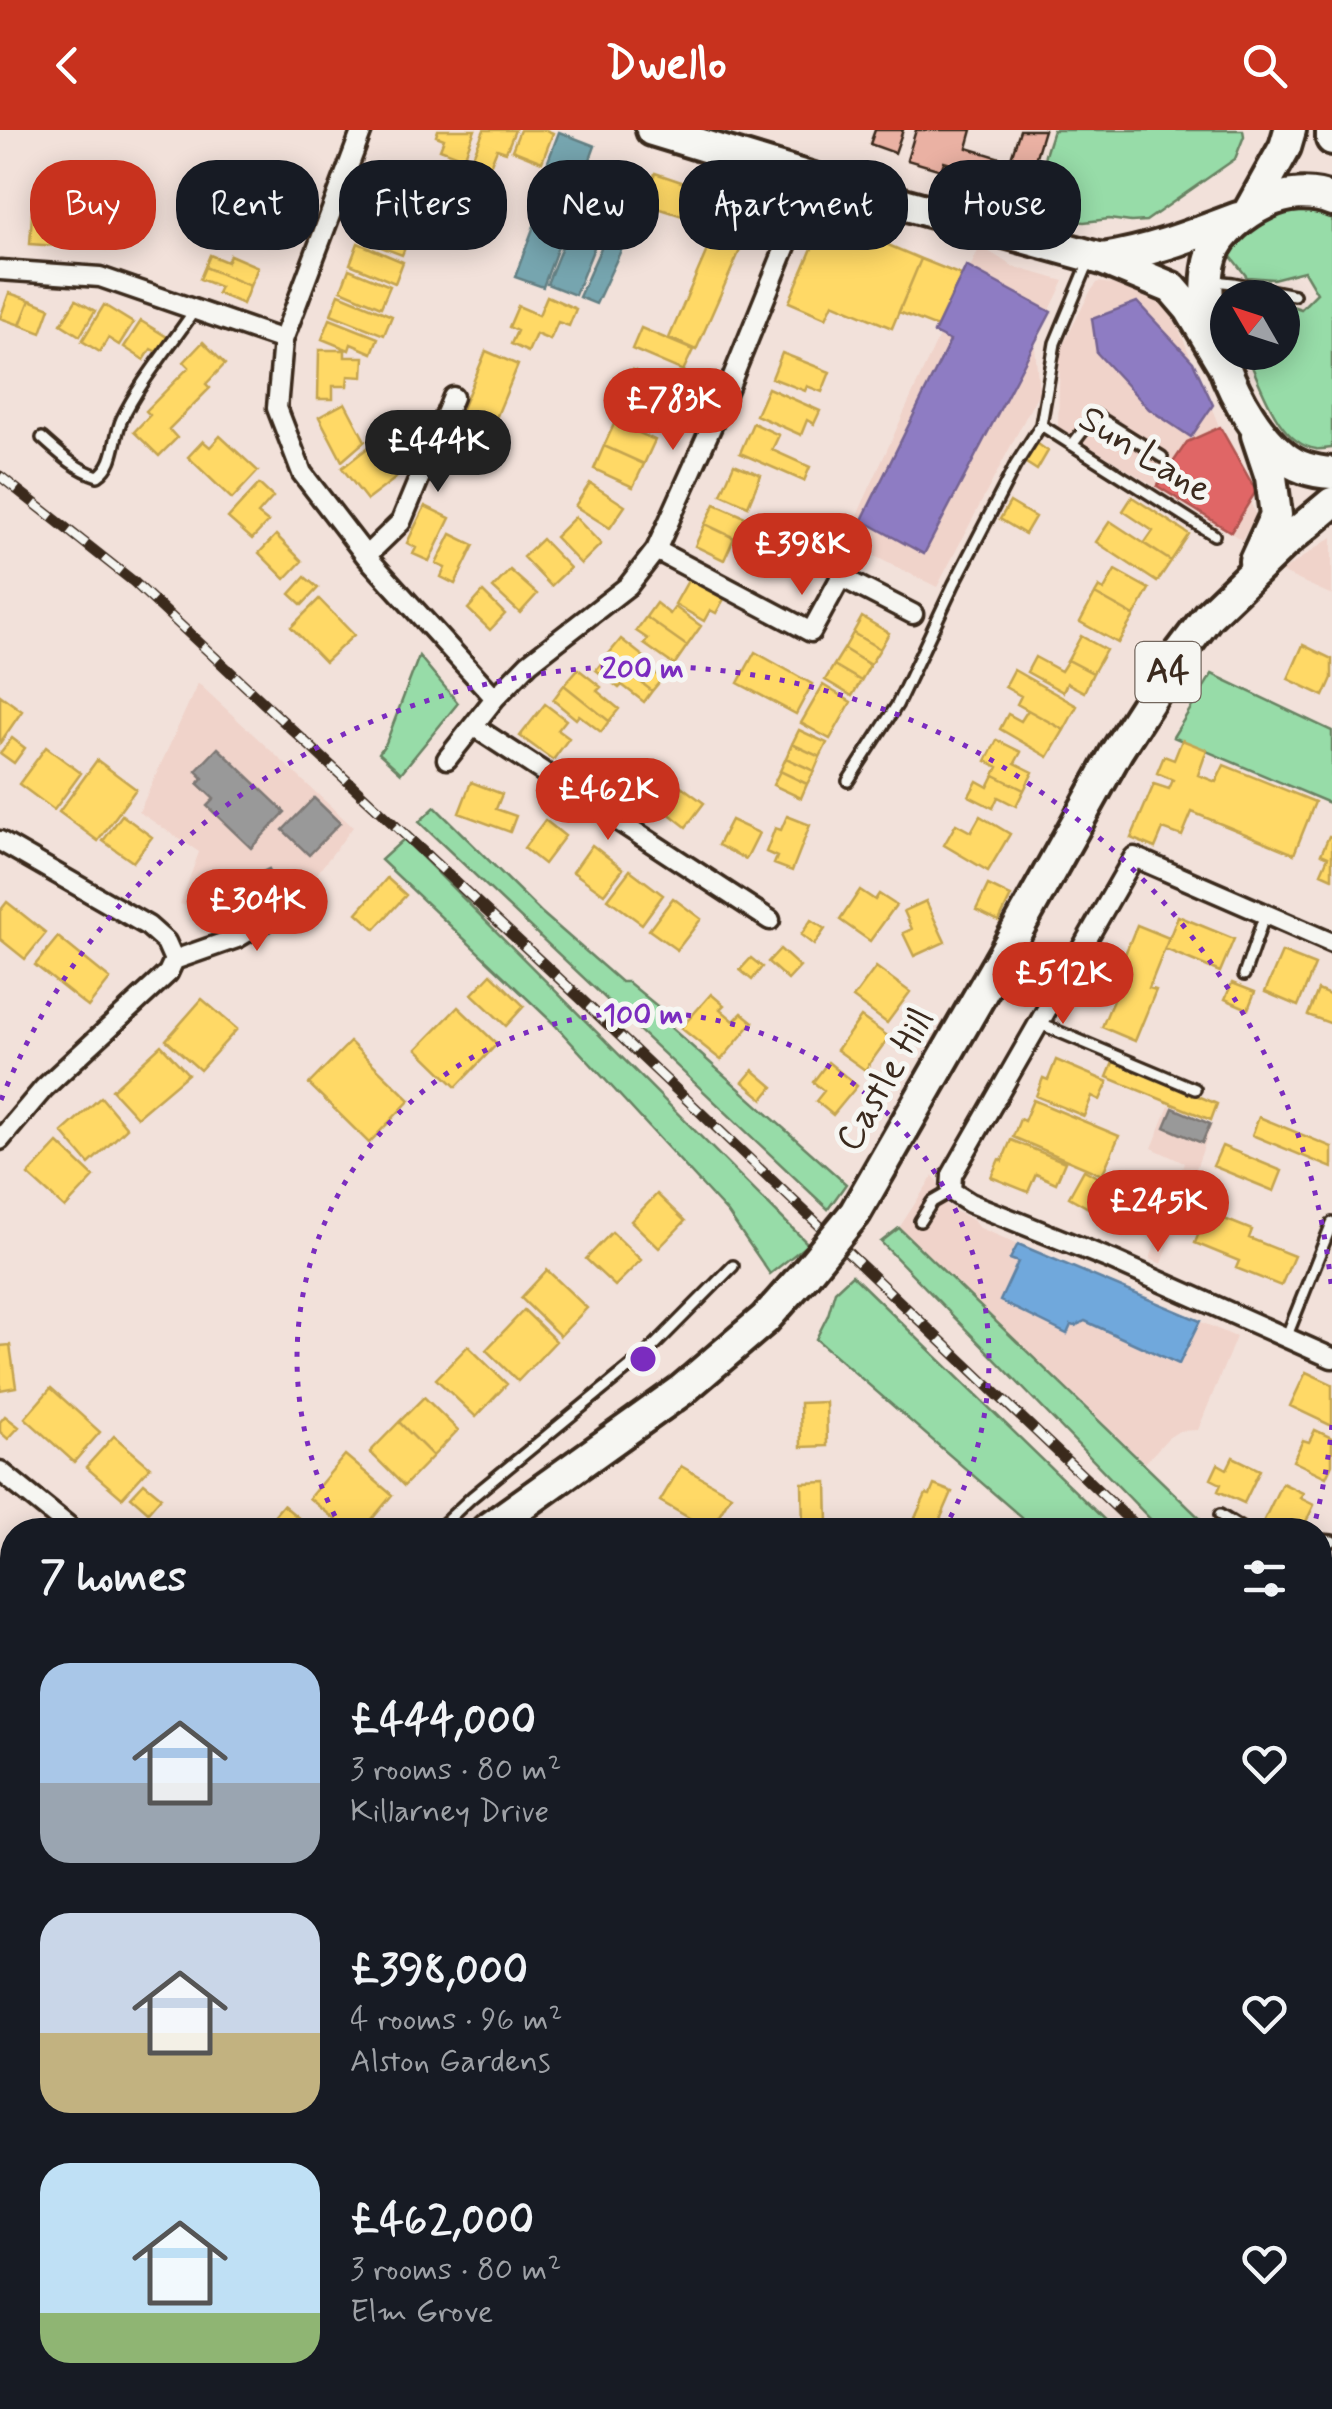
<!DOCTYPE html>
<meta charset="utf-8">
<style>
body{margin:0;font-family:Mynerve,sans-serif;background:#242831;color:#f1f3f6;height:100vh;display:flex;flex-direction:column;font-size:38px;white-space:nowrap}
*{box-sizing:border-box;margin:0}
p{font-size:32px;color:#9ea1a6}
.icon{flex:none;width:55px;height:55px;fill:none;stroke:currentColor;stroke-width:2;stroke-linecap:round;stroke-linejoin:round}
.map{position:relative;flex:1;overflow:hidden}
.side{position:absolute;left:0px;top:1388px;width:1332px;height:892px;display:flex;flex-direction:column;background:#171b24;border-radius:40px 40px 0 0;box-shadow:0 5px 25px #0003}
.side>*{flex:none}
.guide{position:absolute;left:30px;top:30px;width:1272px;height:90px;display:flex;gap:20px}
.needle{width:65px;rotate:309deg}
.buttons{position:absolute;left:1210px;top:150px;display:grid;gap:20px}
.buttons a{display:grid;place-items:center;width:90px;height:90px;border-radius:50%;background:#171b24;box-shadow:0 5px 25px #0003;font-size:50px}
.price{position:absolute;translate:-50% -85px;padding:0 22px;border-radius:35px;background:#c8321e;color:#fff;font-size:32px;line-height:65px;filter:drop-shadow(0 2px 5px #0008)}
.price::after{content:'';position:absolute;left:50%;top:60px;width:30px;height:22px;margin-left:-15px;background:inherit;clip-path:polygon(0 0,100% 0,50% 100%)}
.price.active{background:#222;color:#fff}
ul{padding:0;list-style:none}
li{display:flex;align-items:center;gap:30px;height:250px;padding:0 40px}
li span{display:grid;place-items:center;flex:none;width:280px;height:200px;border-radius:30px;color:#555}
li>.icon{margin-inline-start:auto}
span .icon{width:120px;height:120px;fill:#fffc;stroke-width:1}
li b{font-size:42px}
h2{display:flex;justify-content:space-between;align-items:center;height:120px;padding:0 40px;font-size:42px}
.tag{padding:0 35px;border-radius:40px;background:#171b24;box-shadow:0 5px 25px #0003;font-size:35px;line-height:90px}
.tag.active{background:#c8321e;color:#fff}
header{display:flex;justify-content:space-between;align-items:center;height:130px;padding:0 40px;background:#c8321e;color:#fff;font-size:45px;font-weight:800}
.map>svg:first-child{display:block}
.built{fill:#f0d3ca}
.green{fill:#97dca8;stroke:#698363;stroke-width:2.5}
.homes{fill:#ffd966;stroke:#c4a450;stroke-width:2.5}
.shops{fill:#e06666;stroke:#ae5450;stroke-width:2.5}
.offices{fill:#8e7cc3;stroke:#756392;stroke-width:2.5}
.schools{fill:#6fa8dc;stroke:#5f82a3;stroke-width:2.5}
.public{fill:#76a5af;stroke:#648084;stroke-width:2.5}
.industry{fill:#999;stroke:#7d7874;stroke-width:2.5}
.building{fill:#eab1a3;stroke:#3b2a1e;stroke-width:2.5}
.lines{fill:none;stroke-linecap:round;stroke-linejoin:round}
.service-casing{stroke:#3b2a1e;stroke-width:16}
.minor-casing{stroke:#3b2a1e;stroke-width:25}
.tertiary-casing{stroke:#3b2a1e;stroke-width:30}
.primary-casing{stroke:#3b2a1e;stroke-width:38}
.service{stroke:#f6f6f2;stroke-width:9}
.minor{stroke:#f6f6f2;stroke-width:18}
.tertiary{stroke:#f6f6f2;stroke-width:22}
.primary{stroke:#f6f6f2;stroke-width:30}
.rail-casing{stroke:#3b2a1e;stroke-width:11}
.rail{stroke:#f6f6f2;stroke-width:8;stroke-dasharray:22;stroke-linecap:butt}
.primary-bridge-casing{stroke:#3b2a1e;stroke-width:38;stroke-linecap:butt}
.primary-bridge{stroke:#f6f6f2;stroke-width:30}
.ring{fill:none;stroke:#7b2cbf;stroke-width:5;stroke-dasharray:5 10}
.labels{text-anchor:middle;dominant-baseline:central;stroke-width:10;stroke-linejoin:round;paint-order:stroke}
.shield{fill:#f6f6f2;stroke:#73675e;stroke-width:2.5}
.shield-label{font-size:35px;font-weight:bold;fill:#3b2a1e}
.street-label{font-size:38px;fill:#3b2a1e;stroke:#f6f6f2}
.centre{fill:#7b2cbf;stroke:#f6f6f2;stroke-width:5}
.ring-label{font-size:30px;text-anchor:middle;font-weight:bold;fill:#7b2cbf;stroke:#f6f6f2;stroke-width:10;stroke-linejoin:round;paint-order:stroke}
</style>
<header><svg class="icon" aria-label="back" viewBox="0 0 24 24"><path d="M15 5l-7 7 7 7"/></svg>Dwello<svg class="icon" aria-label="search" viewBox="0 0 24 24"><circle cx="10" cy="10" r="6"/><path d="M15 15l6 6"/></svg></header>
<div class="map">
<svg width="1332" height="2279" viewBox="0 0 1332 2279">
<rect width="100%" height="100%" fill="#f2e1da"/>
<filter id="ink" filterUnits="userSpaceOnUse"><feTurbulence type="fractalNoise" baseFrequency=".01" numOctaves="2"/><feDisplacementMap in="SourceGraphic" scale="20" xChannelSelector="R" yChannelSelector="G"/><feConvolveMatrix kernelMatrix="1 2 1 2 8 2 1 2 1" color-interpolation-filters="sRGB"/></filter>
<g filter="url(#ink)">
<path class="built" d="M980,116L1014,137L1064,151L1038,205L1035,217L1039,262L937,457L872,425L869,427L845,412Z
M1098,152L1157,161L1170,177L1256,386L1242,410L1058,297L1060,221L1090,162Z
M1332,407V465L1281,442Z
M198,553L353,697L316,745L227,792L180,774L199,722L139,682Z
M1169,976L1212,994L1162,1134L1150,1129L1184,1033L1152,1018Z
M933,1046L937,1050L946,1074L957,1082L973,1090L978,1097L1236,1207L1198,1300L1179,1301L1168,1308L1145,1333L899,1098Z
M0,2113L12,2117V2227L0,2256Z"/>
<path class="green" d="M1053,0H1243L1244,6L1235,29L1146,91L1131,92L1109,89L1084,92L1026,85Z
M1283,78L1326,81L1332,85V318C1331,318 1317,320 1316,319C1277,313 1261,254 1246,223L1282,222L1283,173L1301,179L1317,163L1304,141L1273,149L1247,147L1229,124L1251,94Z
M419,526L458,573L401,643L379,623L386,613Z
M1212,544L1332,601V674L1173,607Z
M435,677L541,782L621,852H628L673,889L669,896L846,1054L828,1079L419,692Z
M404,709L808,1114L770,1144L728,1083L553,893L381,730Z
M899,1098L1212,1400H1162L1158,1397L881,1112Z
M852,1145L1115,1400H1036L816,1209L828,1185L835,1161Z"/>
<path class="homes" d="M438,0H475L464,28L440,19L444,9L436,6Z
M484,0H515L506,22L497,19L488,41L470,33Z
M520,0H546L553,3L542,32L512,20Z
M655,43L714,63L704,93L645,74Z
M384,64L411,75L402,98L375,87Z
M250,67L282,81L268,115L236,101Z
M32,83L59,85L57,116L30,114Z
M76,88L99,90L96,118L74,117Z
M825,88L921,129L892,198L833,173L826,188L789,172Z
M368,89L410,106L402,125L360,109Z
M99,90L121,92L119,120L96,118Z
M720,90L748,102L696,220L669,208Z
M358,113L403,132L395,153L350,134Z
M210,125L227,132L230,125L258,137L250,156L205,137Z
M921,129L961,145L937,197L899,182Z
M205,137L250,156L243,174L217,163L220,157L200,149Z
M349,139L390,156L381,177L341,160Z
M9,163L30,170L20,195L0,188Z
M339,164L392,186L384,205L331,184Z
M547,166L576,179L569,196L558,192L550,210L536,204L528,222L511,214L517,201L509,197L518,176L539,185Z
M30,170L50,178L41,203L20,195Z
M76,170L95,181L80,206L61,194Z
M104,175L133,193L119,215L108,208L100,222L82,211Z
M330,189L378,208L372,223L351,214L349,220L322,209Z
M141,191L167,207L157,222L151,219L144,230L124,217Z
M641,198L693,220L683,241L632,219Z
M203,212L225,234L206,254L210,258L169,299L177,308L159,326L134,302L150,285L146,281L189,237L184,232Z
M319,220H345V227H364L363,247L348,246L347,256H333V269H318Z
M486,221L518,235L489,305L457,291Z
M782,223L830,242L822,262L807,256L805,261L772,248Z
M633,240L676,258L660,295L617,276Z
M768,258L820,281L814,294L807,290L801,305L756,285Z
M345,273L365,311L342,331L319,287Z
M615,292L655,310L644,334L604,316Z
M753,293L779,305L772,320L810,337L804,351L740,323Z
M220,306L258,341L232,369L188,327L203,311L210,317Z
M379,309L386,318L377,324L396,348L367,370L342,338Z
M1035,312L1048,321L1037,340L1023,331Z
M604,316L644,334L633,357L594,339Z
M734,334L761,345L748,376L721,364Z
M590,353L625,376L610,398L575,376Z
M259,354L273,367L258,384L268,392L252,409L228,388Z
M1132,367L1189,404L1171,431L1144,414L1153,401L1123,381Z
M1010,372L1035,387L1025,404L1000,389Z
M715,374L745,387L739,400L766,412L762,421L705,394Z
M425,376L450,388L429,431L413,424L416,418L407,413Z
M575,387L601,414L581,434L555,407Z
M1110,391L1171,431L1157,452L1096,412Z
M705,394L734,408L724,430L695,416Z
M451,404L474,415L455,454L441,447L445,438L436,434Z
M276,405L302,431L285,449L259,423Z
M542,409L570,438L551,456L523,427Z
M510,440L537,464L520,483L493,458Z
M1115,440L1149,459L1134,486L1095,464L1099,457L1104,460Z
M305,447L318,458L302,475L290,464Z
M689,449L724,469L716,483L710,480L704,491L675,474Z
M483,462L505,484L490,500L468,479Z
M1095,464L1134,486L1118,513L1080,492Z
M319,469L354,505L325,532L291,497Z
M656,473L670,484L675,477L701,496L687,516L646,487Z
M646,487L687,516L674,535L644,514L648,509L636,501Z
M862,487L889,503L880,519L853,503Z
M853,503L880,519L870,535L844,519Z
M1081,506L1106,520L1093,543L1068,530Z
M621,509L644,527L641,532L662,549L652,561L607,526Z
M1303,515L1332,529V548L1324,566L1288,549Z
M844,519L870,535L861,551L834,535Z
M755,522L812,554L796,584L738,553Z
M607,526L652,561L644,572L622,555L619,558L596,540Z
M1035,527L1061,541L1068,530L1093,543L1084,562L1067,553L1063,562L1027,542Z
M834,535L861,551L852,566L825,550Z
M578,539L601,557L597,561L619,579L609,591L564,555Z
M1014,540L1077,576L1064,600L1017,574L1021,566L1005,557Z
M564,555L609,591L601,602L579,585L576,589L553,570Z
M823,555L851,572L830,609L801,593Z
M0,565L22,581L0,613Z
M545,574L566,590L558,600L569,608L553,630L520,606Z
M1028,580L1064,600L1048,627L1000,599L1008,584L1021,591Z
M799,600L827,613L820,627L792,614Z
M12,608L25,618L14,633L0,623Z
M997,610L1021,622L1015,633L1033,642L1024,660L994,645L998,637L986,631Z
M1182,610L1207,620L1198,645L1216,652L1224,635L1315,672L1294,724L1192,682L1182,706L1163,699L1155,718L1131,708L1154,654L1169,659L1173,650L1157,643L1164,626L1174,630Z
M792,614L820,627L814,641L786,628Z
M46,617L81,643L54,680L19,654Z
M786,628L814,641L807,654L780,641Z
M97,630L136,659L98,711L59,682Z
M780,641L807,654L801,668L773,655Z
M666,645L704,673L686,697L649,668Z
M994,645L1024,660L1016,676L998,667L993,678L969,666L977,651L988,657Z
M471,652L502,664L496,679L516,686L510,702L459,683Z
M122,685L152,707L133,732L103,711Z
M787,686L810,695L792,741L774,734L777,727L766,722L775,698L781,700Z
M980,686L1010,704L988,741L944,715L956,694L971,702Z
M545,690L565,706L544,734L524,718Z
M731,690L759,703L746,729L718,715Z
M1329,706L1332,707V748L1321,743L1328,727L1321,724Z
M592,715L623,739L604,764L573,742Z
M630,740L663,765L642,794L608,769Z
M387,748L406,765L375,799L357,783Z
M988,755L1011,766L999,791L976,780Z
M860,760L875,770L879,764L896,775L870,811L840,790Z
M673,768L701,789L677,820L649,800Z
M926,771L945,812L914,826L903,803L912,799L904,781Z
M7,772L46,803L25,829L0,809V781Z
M1178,786L1234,809L1220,842L1165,819Z
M811,790L825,799L814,815L801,805Z
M1137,795L1169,808L1149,858L1156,860L1135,911L1102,897L1122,848L1116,846Z
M58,807L110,849L88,877L35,835Z
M780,819L800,837L788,850L768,832Z
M1282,822L1315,835L1298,876L1265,862Z
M751,828L762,837L752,850L740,840Z
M876,837L910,862L887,893L853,868Z
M491,844L524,876L506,896L472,864Z
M1232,853L1255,862L1248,879L1225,869Z
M1318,860L1332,866V894L1308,885Z
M711,864L724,875L720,879L734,891L742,883L753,892L721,930L681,898Z
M202,869L237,899L200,940L166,910Z
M458,877L497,914L456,957L417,919Z
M861,887L889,907L865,940L837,920Z
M350,912L410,970L369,1013L309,954Z
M161,915L188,944L137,987L112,960Z
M1056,930L1108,952L1100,970L1092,966L1084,986L1036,966L1043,948L1048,950Z
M1114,930L1217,974L1211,990L1107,947Z
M828,932L857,956L833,985L816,971L824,961L813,952Z
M753,940L773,957L763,969L743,952Z
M101,967L127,998L89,1034L62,1002Z
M1033,970L1119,1006L1102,1045L1013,1007L1020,989L1024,991Z
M1259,987L1332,1017V1038L1252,1005Z
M1011,1010L1065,1032L1056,1053L1036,1044L1028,1062L991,1047L999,1029L1002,1031Z
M58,1013L94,1047L65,1078L28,1045Z
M1222,1016L1282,1041L1274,1061L1213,1036Z
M1084,1040L1112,1055L1109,1061L1127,1071L1115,1093L1069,1067Z
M657,1064L685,1091L659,1118L631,1091Z
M1207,1082L1252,1100L1249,1108L1294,1126L1281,1156L1236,1138L1239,1131L1195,1113Z
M612,1102L641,1130L615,1156L586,1129Z
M547,1140L587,1178L560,1206L521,1168Z
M524,1180L556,1211L518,1251L486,1220Z
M10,1215L16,1257L0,1260V1216Z
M468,1216L507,1254L476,1287L436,1249Z
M1306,1242L1332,1254V1296L1290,1276Z
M51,1258L100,1302L74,1332L25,1288Z
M424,1267L458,1300L433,1326L399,1292Z
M826,1272L827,1316L801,1317L800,1273Z
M5,1286L19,1297L8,1309L0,1302V1292Z
M399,1292L433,1326L404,1356L370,1322Z
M1315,1300L1332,1308V1334L1326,1347L1293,1331L1303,1310L1309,1312Z
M114,1306L150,1337L122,1368L86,1337Z
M345,1325L392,1365L363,1400H348L309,1368Z
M1233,1327L1260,1340L1244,1373L1218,1361L1221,1354L1211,1349L1218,1334L1227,1339Z
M681,1336L731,1365L710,1400L660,1371Z
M827,1352L828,1395L803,1396L802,1353Z
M144,1353L161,1367L148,1382L131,1367Z
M1282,1353L1303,1363L1300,1368L1314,1375L1302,1400L1287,1397L1286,1400H1278L1263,1392Z
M934,1355L952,1362L936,1399L914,1390L926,1364L930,1365Z
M283,1375L313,1400H262Z
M0,1576L12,1579V1618L0,1614Z
M1330,1607L1332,1608V1640L1320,1634V1628Z
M1320,1634L1332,1640V1650L1324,1668L1320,1666Z
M1324,2116L1332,2117V2151L1320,2149Z
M1326,2157L1332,2158V2191L1320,2189V2175H1323Z
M1320,2189L1332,2191V2225L1320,2224Z
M1320,2243L1332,2244V2279L1309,2277L1310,2268H1320Z
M202,2268H235L230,2279H197Z
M582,2268H637L643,2277L640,2279H620L601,2274L600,2279H581Z
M925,2268H970L968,2278L924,2272Z
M1190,2268H1228L1226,2279H1188Z"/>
<path class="shops" d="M1220,297L1256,361L1231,402L1157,356L1187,312Z
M76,2268H139L135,2279H76L79,2271Z"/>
<path class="offices" d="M966,136L1051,182L924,424L862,390L950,211L934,203Z
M1137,172L1193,232L1213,275L1191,307L1149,279L1097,223L1092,189Z"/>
<path class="schools" d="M1018,1114L1200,1191L1179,1234L1085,1191L1075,1196L1071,1195L1067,1204L1000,1171L1018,1132L1010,1129Z"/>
<path class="public" d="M559,2L595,16L569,87L532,74Z
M581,69L609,80L575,165L547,154Z
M541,77L569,87L543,157L515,147Z
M617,82L635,90L596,174L579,167Z"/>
<path class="industry" d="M218,618L285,682L251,718L207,676L214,669L198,654L203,648L196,641Z
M314,668L340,693L309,725L283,700Z
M269,739L276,752L230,774L224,760Z
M1173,978L1210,994L1202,1013L1165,997Z"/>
<path class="building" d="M875,0H903L895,23L870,14Z
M916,0H972L967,18L1010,31L1020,0H1044L1023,69L989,59L993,46L944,32L941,40L907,30Z"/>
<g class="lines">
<defs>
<path id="service" d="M1090,129L1055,213L1041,295L1214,405
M1214,151L1233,153L1294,165
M42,308C59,323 75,339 98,346C117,333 113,308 122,289C139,253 172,214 194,181
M1072,315L1095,285L1162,327
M848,651L897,575L954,454L1015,336L1041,295
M1244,845L1265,784
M1038,893L1195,959
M920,1091L932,1072L951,1061
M1286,1208L1332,1093
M1220,1385L1244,1400
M437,1400L472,1367L646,1224L733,1136
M1320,1410L1332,1411"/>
<path id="minor" d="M362,0L283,210L277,278L302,343L366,426L495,568L447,629
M0,140L100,147L283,210
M656,420L811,502L841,447L913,484
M366,426L401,392L453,267
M495,568L529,533L628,456L656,420L723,271L813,49
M473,596L770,790
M0,711L148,796L166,812L174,830
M1332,813L1134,727L952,1045L951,1061L970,1073L1112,1130L1332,1228
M0,1010L44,958L168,843L174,830L237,808L314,762
M0,1341L73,1400
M0,1553L12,1557
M1320,1762L1332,1751
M1320,1898L1332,1825
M418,2268L451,2279
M894,2279L896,2268
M1258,2279L1259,2268"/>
<path id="tertiary" d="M1320,1494L1332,1478
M1320,1807L1332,1812
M0,1929L12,1922
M709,2279L711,2268"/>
<path id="primary" d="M652,0L813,49L1102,129L1172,158L1190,179L1224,236
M1332,0V9
M1332,70C1311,61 1286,63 1266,73C1245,83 1220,102 1212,125C1193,183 1236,288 1283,326C1297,338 1314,342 1332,343
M1250,80L1285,17L1290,0
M1102,129C1150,122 1193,105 1238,88
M1255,431L1276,385L1271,347L1257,305
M855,1083L1006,820L1117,621L1180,523L1208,486L1283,414L1332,373
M487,1400L682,1260L765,1189L806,1143
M16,2279L20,2268"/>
</defs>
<use href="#service" class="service-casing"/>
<use href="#minor" class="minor-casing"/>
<use href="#tertiary" class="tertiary-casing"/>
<use href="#primary" class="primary-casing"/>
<use href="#service" class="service"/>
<use href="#minor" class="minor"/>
<use href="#tertiary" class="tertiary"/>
<use href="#primary" class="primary"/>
<defs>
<path id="rail" d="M0,346L134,452L580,868L1140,1400
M1320,1541L1332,1548"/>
</defs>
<use href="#rail" class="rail-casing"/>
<use href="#rail" class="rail"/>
<defs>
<path id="primary-bridge" d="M806,1143L855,1083"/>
</defs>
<use href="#primary-bridge" class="primary-bridge-casing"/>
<use href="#primary-bridge" class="primary-bridge"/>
</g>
</g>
<g class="ring">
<path d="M342 1399A346 346 0 1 1 944 1399"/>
<path d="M1332 1295A692 692 0 0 1 1314 1396M1 970A692 692 0 0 1 1332 1163"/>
</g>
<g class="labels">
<rect class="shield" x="1135.5" y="512" width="65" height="60" rx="8"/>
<g class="shield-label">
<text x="1168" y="542">A4</text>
</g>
<g class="street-label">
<text transform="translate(1145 325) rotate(32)">Sun Lane</text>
<text transform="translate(886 950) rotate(-60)">Castle Hill</text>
</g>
</g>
<circle cx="643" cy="1229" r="15" class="centre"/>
<g class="ring-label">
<text x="643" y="548">200 m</text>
<text x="643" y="894">100 m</text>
</g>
</svg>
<div class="buttons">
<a><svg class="needle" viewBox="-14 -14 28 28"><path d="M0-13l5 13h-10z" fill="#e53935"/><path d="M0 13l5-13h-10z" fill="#9ea1a6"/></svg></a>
</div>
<b class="price" style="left:673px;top:323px">£783K</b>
<b class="price active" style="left:438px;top:365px">£444K</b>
<b class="price" style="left:802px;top:468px">£398K</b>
<b class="price" style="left:608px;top:713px">£462K</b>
<b class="price" style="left:257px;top:824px">£304K</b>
<b class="price" style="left:1063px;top:897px">£512K</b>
<b class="price" style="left:1158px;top:1125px">£245K</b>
<div class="guide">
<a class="tag active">Buy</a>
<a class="tag">Rent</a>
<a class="tag">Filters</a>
<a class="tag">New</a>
<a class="tag">Apartment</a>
<a class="tag">House</a>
</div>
<section class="side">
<h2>7 homes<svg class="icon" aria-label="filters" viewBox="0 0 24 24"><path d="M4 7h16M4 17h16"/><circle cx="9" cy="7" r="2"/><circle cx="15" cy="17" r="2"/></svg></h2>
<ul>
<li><span style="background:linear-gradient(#a9c7e8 60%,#9aa5b1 0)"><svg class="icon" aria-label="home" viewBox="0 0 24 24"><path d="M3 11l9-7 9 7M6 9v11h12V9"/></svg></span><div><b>£444,000</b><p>3 rooms · 80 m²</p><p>Killarney Drive</p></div><svg class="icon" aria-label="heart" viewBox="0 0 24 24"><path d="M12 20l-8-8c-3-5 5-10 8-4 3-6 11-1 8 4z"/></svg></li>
<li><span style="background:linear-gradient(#c9d6e8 60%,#c2b280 0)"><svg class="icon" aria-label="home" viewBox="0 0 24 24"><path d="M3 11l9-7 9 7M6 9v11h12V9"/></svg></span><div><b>£398,000</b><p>4 rooms · 96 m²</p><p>Alston Gardens</p></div><svg class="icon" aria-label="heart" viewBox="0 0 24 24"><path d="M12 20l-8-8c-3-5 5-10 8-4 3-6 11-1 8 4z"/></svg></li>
<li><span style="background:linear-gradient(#bfe0f5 75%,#8fb573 0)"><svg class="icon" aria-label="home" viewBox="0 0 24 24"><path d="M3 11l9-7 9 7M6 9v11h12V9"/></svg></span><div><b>£462,000</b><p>3 rooms · 80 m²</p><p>Elm Grove</p></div><svg class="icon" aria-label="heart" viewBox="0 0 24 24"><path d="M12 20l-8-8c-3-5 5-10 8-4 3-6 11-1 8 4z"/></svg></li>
</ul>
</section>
</div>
